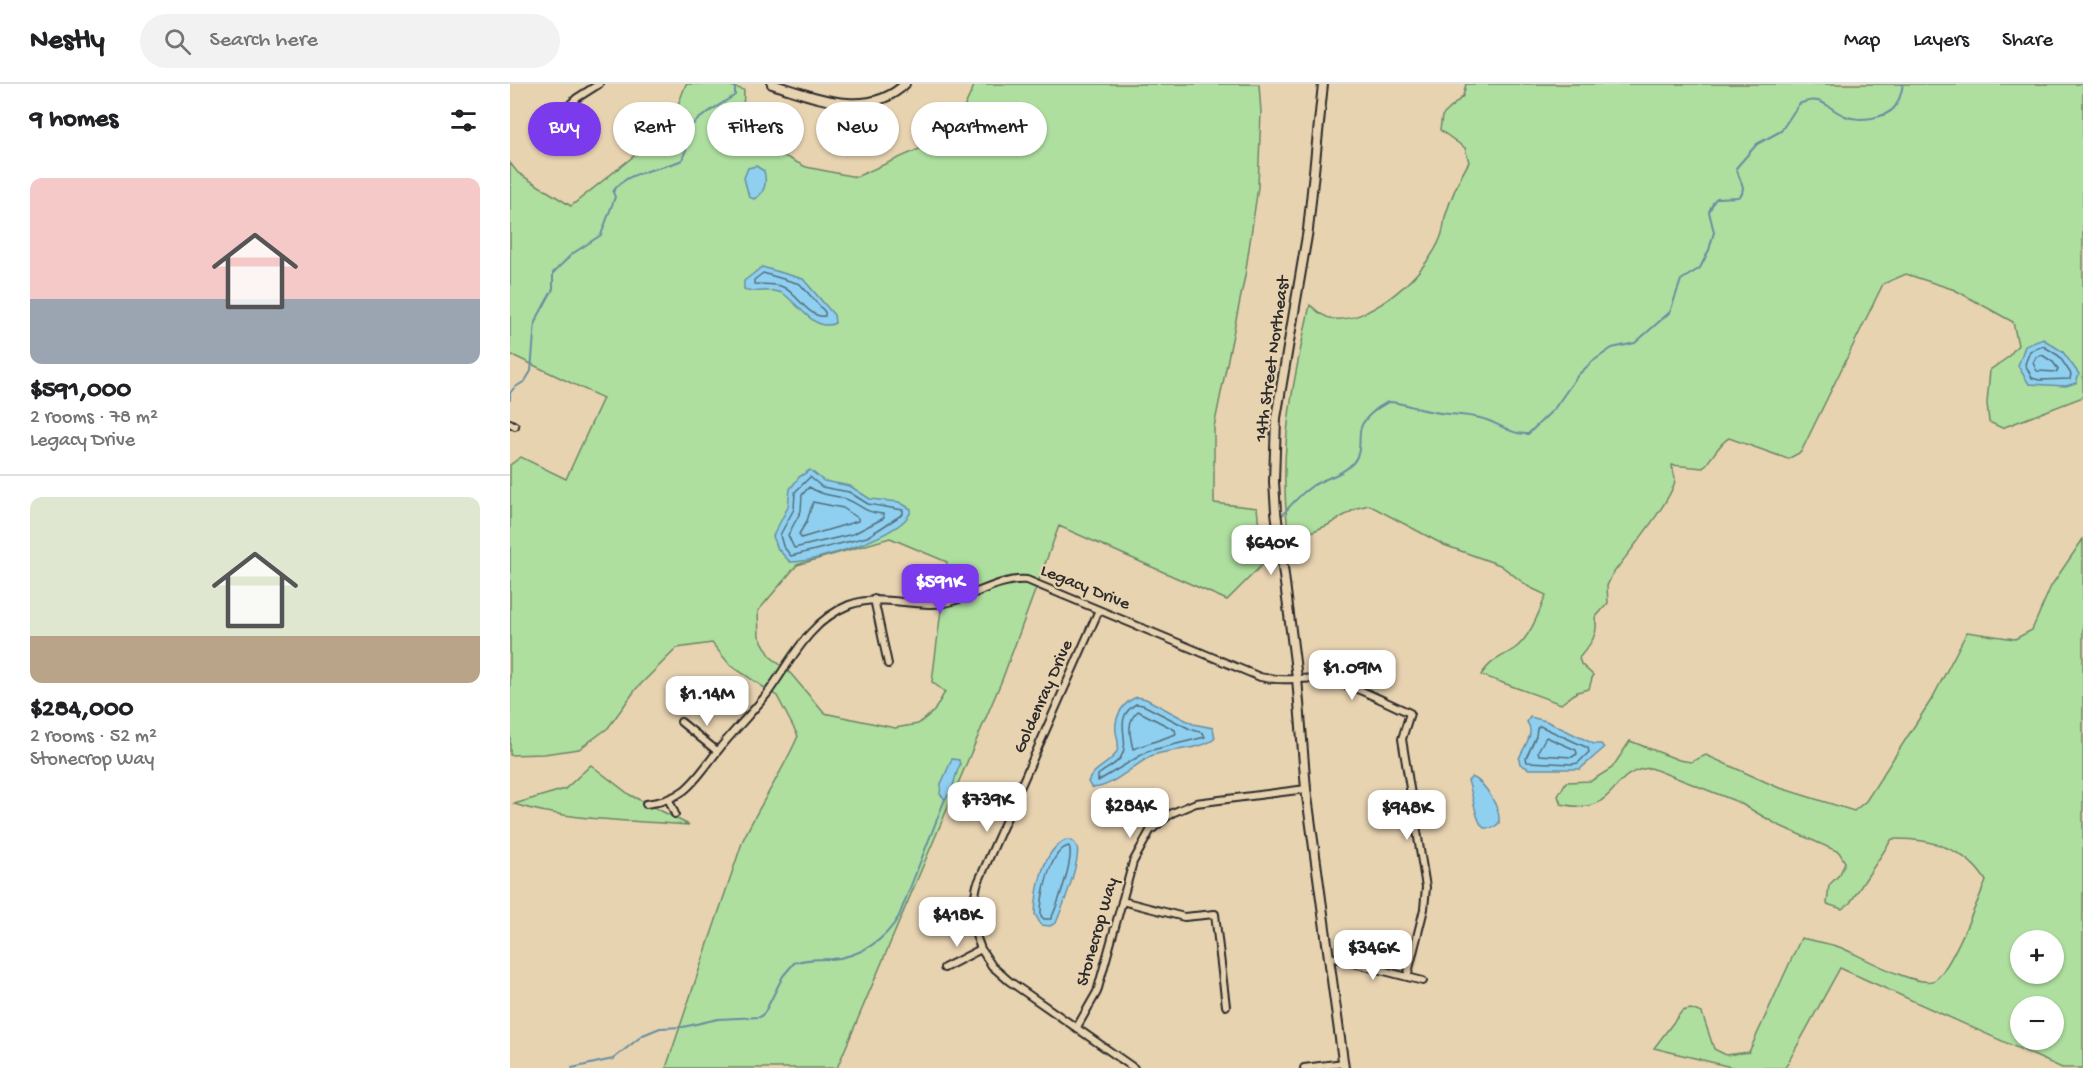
<!DOCTYPE html>
<meta charset="utf-8">
<style>
body{margin:0;font-family:"Gochi Hand",sans-serif;background:#f2f2f2;color:#202124;height:100vh;display:flex;flex-direction:column;font-size:22px;white-space:nowrap}
*{box-sizing:border-box;margin:0}
p{font-size:20px;color:#757577}
.icon{flex:none;width:33px;height:33px;fill:none;stroke:currentColor;stroke-width:2;stroke-linecap:round;stroke-linejoin:round}
.map{position:relative;flex:1;overflow:hidden}
.sheet{display:flex;flex-direction:column;background:#fff;width:510px}
.sheet>*{flex:none}
.guide{position:absolute;left:18px;top:18px;width:570px;height:54px;display:flex;gap:12px}
.fabs{position:absolute;left:1500px;top:846px;display:grid;gap:12px}
.fabs a{display:grid;place-items:center;width:54px;height:54px;border-radius:50%;background:#fff;box-shadow:0 2px 4px #0004;font-size:30px}
.price{position:absolute;translate:-50% -51px;padding:0 14px;border-radius:12px;background:#fff;color:#222;font-size:20px;line-height:39px;filter:drop-shadow(0 2px 3px #0008)}
.price::after{content:'';position:absolute;left:50%;top:36px;width:18px;height:14px;margin-left:-9px;background:inherit;clip-path:polygon(0 0,100% 0,50% 100%)}
.price.current{background:#7c3aed;color:#fff}
ul{padding:0;list-style:none}
li{display:grid;align-content:center;gap:12px;height:318px;padding:0 30px}
li+li{border-top:2px solid #e0e0e0}
li span{display:grid;place-items:center;height:186px;border-radius:12px;color:#555}
li>.icon{margin-inline-start:auto}
span .icon{width:108px;height:108px;fill:#fffc;stroke-width:1}
li b{font-size:26px}
h2{display:flex;justify-content:space-between;align-items:center;height:72px;padding:0 30px;font-size:26px}
.tag{padding:0 21px;border-radius:27px;background:#fff;box-shadow:0 2px 4px #0004;font-size:21px;line-height:54px}
.tag.current{background:#7c3aed;color:#fff}
header{display:flex;align-items:center;gap:36px;box-sizing:border-box;height:84px;padding:0 30px;background:#fff;border-bottom:2px solid #e0e0e0}
header strong{font-size:28px}
nav{display:flex;gap:33px;margin-inline-start:auto;font-size:21px}
.search{width:420px;height:54px;background:#f2f2f2;display:flex;align-items:center;gap:15px;box-sizing:border-box;padding:0 21px;border-radius:33px;color:#757577;font-size:22px}
main{display:flex;flex:1;min-height:0}
.map>svg:first-child{display:block}
.green{fill:#aedf9f;stroke:#6c8565;stroke-width:1.5;fill-rule:evenodd}
.water{fill:#8fd0f0;stroke:#678ea1;stroke-width:1.5}
.lines{fill:none;stroke-linecap:round;stroke-linejoin:round}
.shore{stroke:#536d7a;stroke-width:1.5}
.stream{stroke:#678ea1;stroke-width:2}
.minor-casing{stroke:#2b2b2b;stroke-width:10}
.tertiary-casing{stroke:#2b2b2b;stroke-width:12}
.minor{stroke:#e8d3b1;stroke-width:6}
.tertiary{stroke:#e8d3b1;stroke-width:8}
.labels{text-anchor:middle;dominant-baseline:central;stroke-width:4.5;stroke-linejoin:round;paint-order:stroke}
.street-label{font-size:18px;fill:#2b2b2b;stroke:#e8d3b1}
</style>
<header>
<strong>Nestly</strong>
<div class="search"><svg class="icon" aria-label="search" viewBox="0 0 24 24"><circle cx="10" cy="10" r="6"/><path d="M15 15l6 6"/></svg>Search here</div>
<nav><a>Map</a><a>Layers</a><a>Share</a></nav>
</header>
<main>
<section class="sheet">
<h2>9 homes<svg class="icon" aria-label="filters" viewBox="0 0 24 24"><path d="M4 7h16M4 17h16"/><circle cx="9" cy="7" r="2"/><circle cx="15" cy="17" r="2"/></svg></h2>
<ul>
<li><span style="background:linear-gradient(#f6c9c9 65%,#9aa5b1 0)"><svg class="icon" aria-label="home" viewBox="0 0 24 24"><path d="M3 11l9-7 9 7M6 9v11h12V9"/></svg></span><div><b>$591,000</b><p>2 rooms · 78 m²</p><p>Legacy Drive</p></div></li>
<li><span style="background:linear-gradient(#dfe7d0 75%,#b9a48a 0)"><svg class="icon" aria-label="home" viewBox="0 0 24 24"><path d="M3 11l9-7 9 7M6 9v11h12V9"/></svg></span><div><b>$284,000</b><p>2 rooms · 52 m²</p><p>Stonecrop Way</p></div></li>
</ul>
</section>
<div class="map">
<svg width="1573" height="984" viewBox="0 0 1573 984">
<rect width="100%" height="100%" fill="#e8d3b1"/>
<filter id="ink" filterUnits="userSpaceOnUse"><feTurbulence type="fractalNoise" baseFrequency=".0167" numOctaves="2"/><feDisplacementMap in="SourceGraphic" scale="12" xChannelSelector="R" yChannelSelector="G"/><feConvolveMatrix kernelMatrix="1 2 1 2 8 2 1 2 1" color-interpolation-filters="sRGB"/></filter>
<g filter="url(#ink)">
<path class="green" d="M176,0H215L234,6L232,51L296,83L346,93L434,54L451,30L465,0H749L751,28L748,103L735,192L704,343V419L747,424L753,480L717,516L549,442L492,596L327,984H156L233,756C250,720 272,689 288,652L267,612L220,581L202,559L167,564L126,605L98,644L69,665L34,670L0,671V381L11,373L56,395L93,314L0,270V79L8,89L61,122L159,44ZM380,454L437,478L422,598L435,608L424,627L408,640L385,644L314,629L281,590L261,573L249,552L248,527L287,481Z
M956,0H1573V313L1492,344L1479,338L1477,319L1480,286L1497,274L1508,261L1503,238L1445,206L1396,190L1373,200L1291,368L1278,375L1219,354C1210,358 1201,376 1193,384L1162,381C1162,387 1165,390 1165,395C1165,413 1115,473 1102,491L1097,502L1098,519L1085,534C1090,550 1079,562 1069,574L1071,580L1083,591L1079,605L1067,608L1051,620L971,591C983,574 989,575 1004,565C1020,554 1029,528 1036,511L1019,503L990,481L934,461L859,421L847,424L818,441L794,451V464L790,467H780C778,446 775,424 775,403C773,342 787,280 800,221C807,227 814,234 824,235C862,239 917,188 930,155C933,149 934,140 935,133C941,113 949,95 959,78L955,64L930,46L932,32L953,12Z
M1573,455V984H1552L1330,884L1275,984H1225L1144,964L1172,927L1181,925L1192,929L1204,965L1216,971L1239,968L1291,854C1304,857 1319,859 1332,864C1349,871 1411,907 1426,895C1442,882 1467,818 1476,797C1456,764 1419,754 1382,755L1340,819L1332,825L1317,820L1319,801L1330,790L1335,778L1329,768L1268,741L1228,718L1141,684C1096,686 1110,734 1051,720L1048,712L1056,698L1081,697L1102,684L1120,657L1169,676L1181,678L1196,671L1267,703L1344,727L1356,717L1423,613L1457,548L1505,555L1522,546L1541,502ZM1510,856H1544V890H1510ZM1510,922H1544V956H1510Z
M81,681L120,711L179,741C123,736 57,737 4,720L55,705Z"/>
<path class="water" d="M246,82L254,87C257,98 255,110 244,115L239,113L234,94L238,84Z
M252,183L293,195L324,231L325,239C306,249 289,221 275,211C262,202 247,211 234,205V197Z
M1533,255L1553,268L1569,290L1566,299L1556,302L1519,300L1508,282L1515,262Z
M300,386L314,397L340,402L360,415L389,418L401,425C400,450 303,479 280,478L268,465L263,452L278,423L280,405L289,393Z
M627,613L636,615L683,640L703,644L705,654C694,666 659,665 643,671C627,678 597,708 581,703L578,698C583,683 602,680 607,667C610,660 607,654 606,648C604,633 613,618 627,613Z
M1020,633L1036,637L1084,660H1091L1094,664L1070,685H1019L1010,680L1009,675C1013,663 1026,650 1017,638Z
M442,675L449,676L450,681C444,692 444,708 435,715L430,710L431,700Z
M962,693C975,698 991,725 989,739L983,744H974C965,737 963,709 958,697Z
M556,756C561,756 565,757 567,763C571,776 552,825 546,839L540,842L531,841L525,830C526,807 532,766 556,756Z"/>
<g class="lines">
<path class="shore" d="M253,189L290,200L315,228V232C299,235 287,209 273,203C263,199 254,201 244,200V196Z
M1533,262L1549,272L1561,290L1560,295L1529,296L1522,294L1515,280L1520,267Z
M1532,271L1543,278L1548,285L1547,288L1527,287L1523,279L1526,273Z
M300,393L312,403L339,408L358,420L393,426V430L357,453L281,472L273,462L270,451L284,425L285,408Z
M299,403C315,413 321,410 336,415C352,421 352,428 373,430L374,434L343,450L284,464L278,451L291,427L292,411Z
M303,418L333,424L348,434V437L291,454L289,450L297,437Z
M626,620L633,621L680,645L693,649L695,653L638,667L588,697V691C595,685 606,681 611,673C622,655 601,635 626,620Z
M628,627L665,646L666,650L623,665C620,652 616,637 628,627Z
M1030,642L1078,664L1079,668L1068,679L1063,680L1017,678L1016,674L1026,652L1027,644Z
M1036,653L1066,666L1067,670L1062,673L1029,671L1028,667Z
M559,762C565,773 547,822 541,835H534L531,832C530,815 540,765 559,762Z"/>
<path class="stream" d="M0,316V309L4,304L15,297L21,287L25,238L43,205V189L62,170L91,151L105,113L103,108C116,86 152,86 172,76L177,63L173,54C181,35 208,23 225,11V3
M769,435C779,423 789,411 802,402C816,393 831,392 843,379C851,370 849,359 850,348C851,335 868,323 878,318C893,318 905,325 919,327C936,331 954,330 970,334C988,338 1000,351 1018,350L1044,325L1068,291L1083,277L1102,264L1125,259L1160,228L1171,196L1190,184L1199,166L1204,148L1199,128L1204,117L1207,114L1228,113L1232,110L1233,103L1226,84L1247,60L1271,47L1289,20C1313,10 1316,24 1335,32C1344,36 1353,35 1362,34C1384,30 1389,22 1393,0
M62,984L103,975L133,951L150,944L173,943L208,935L250,933L255,928L273,892L284,879C295,875 308,875 321,875C349,873 375,857 389,832L435,715"/>
<defs>
<path id="minor" d="M50,30L67,14L89,0
M0,339L5,342
M364,515L378,580
M589,526L467,801L462,826L464,846L471,865L482,882L499,897L624,984
M171,638L207,667
M159,716L165,730
M136,720C175,716 184,697 206,669C222,648 241,630 257,610C281,577 299,537 339,521C372,509 402,524 434,519C463,514 486,494 517,496L750,593C770,598 791,593 811,595C842,599 872,617 900,629L892,655L916,803L914,825L897,893
M612,817L674,833L705,830L716,922
M820,873L913,897
M434,884L471,865
M567,943L587,908L623,778L640,747L662,729L686,719L796,705
M794,984L834,979"/>
<path id="tertiary" d="M262,0C304,13 358,36 395,0
M813,0L798,146L766,334L764,398L766,428L787,594L796,705L834,984"/>
</defs>
<use href="#minor" class="minor-casing"/>
<use href="#tertiary" class="tertiary-casing"/>
<use href="#minor" class="minor"/>
<use href="#tertiary" class="tertiary"/>
</g>
</g>
<g class="labels">
<g class="street-label">
<text transform="translate(763 275) rotate(-82)">14th Street Northeast</text>
<text transform="translate(575 504) rotate(22)">Legacy Drive</text>
<text transform="translate(534 613) rotate(-66)">Goldenray Drive</text>
<text transform="translate(588 848) rotate(-74)">Stonecrop Way</text>
</g>
</g>
</svg>
<div class="fabs">
<a>+</a>
<a>−</a>
</div>
<b class="price" style="left:761px;top:492px">$640K</b>
<b class="price current" style="left:430px;top:531px">$591K</b>
<b class="price" style="left:842px;top:617px">$1.09M</b>
<b class="price" style="left:197px;top:643px">$1.14M</b>
<b class="price" style="left:477px;top:749px">$739K</b>
<b class="price" style="left:620px;top:755px">$284K</b>
<b class="price" style="left:897px;top:757px">$948K</b>
<b class="price" style="left:447px;top:864px">$418K</b>
<b class="price" style="left:863px;top:897px">$346K</b>
<div class="guide">
<a class="tag current">Buy</a>
<a class="tag">Rent</a>
<a class="tag">Filters</a>
<a class="tag">New</a>
<a class="tag">Apartment</a>
</div>
</div>
</main>
